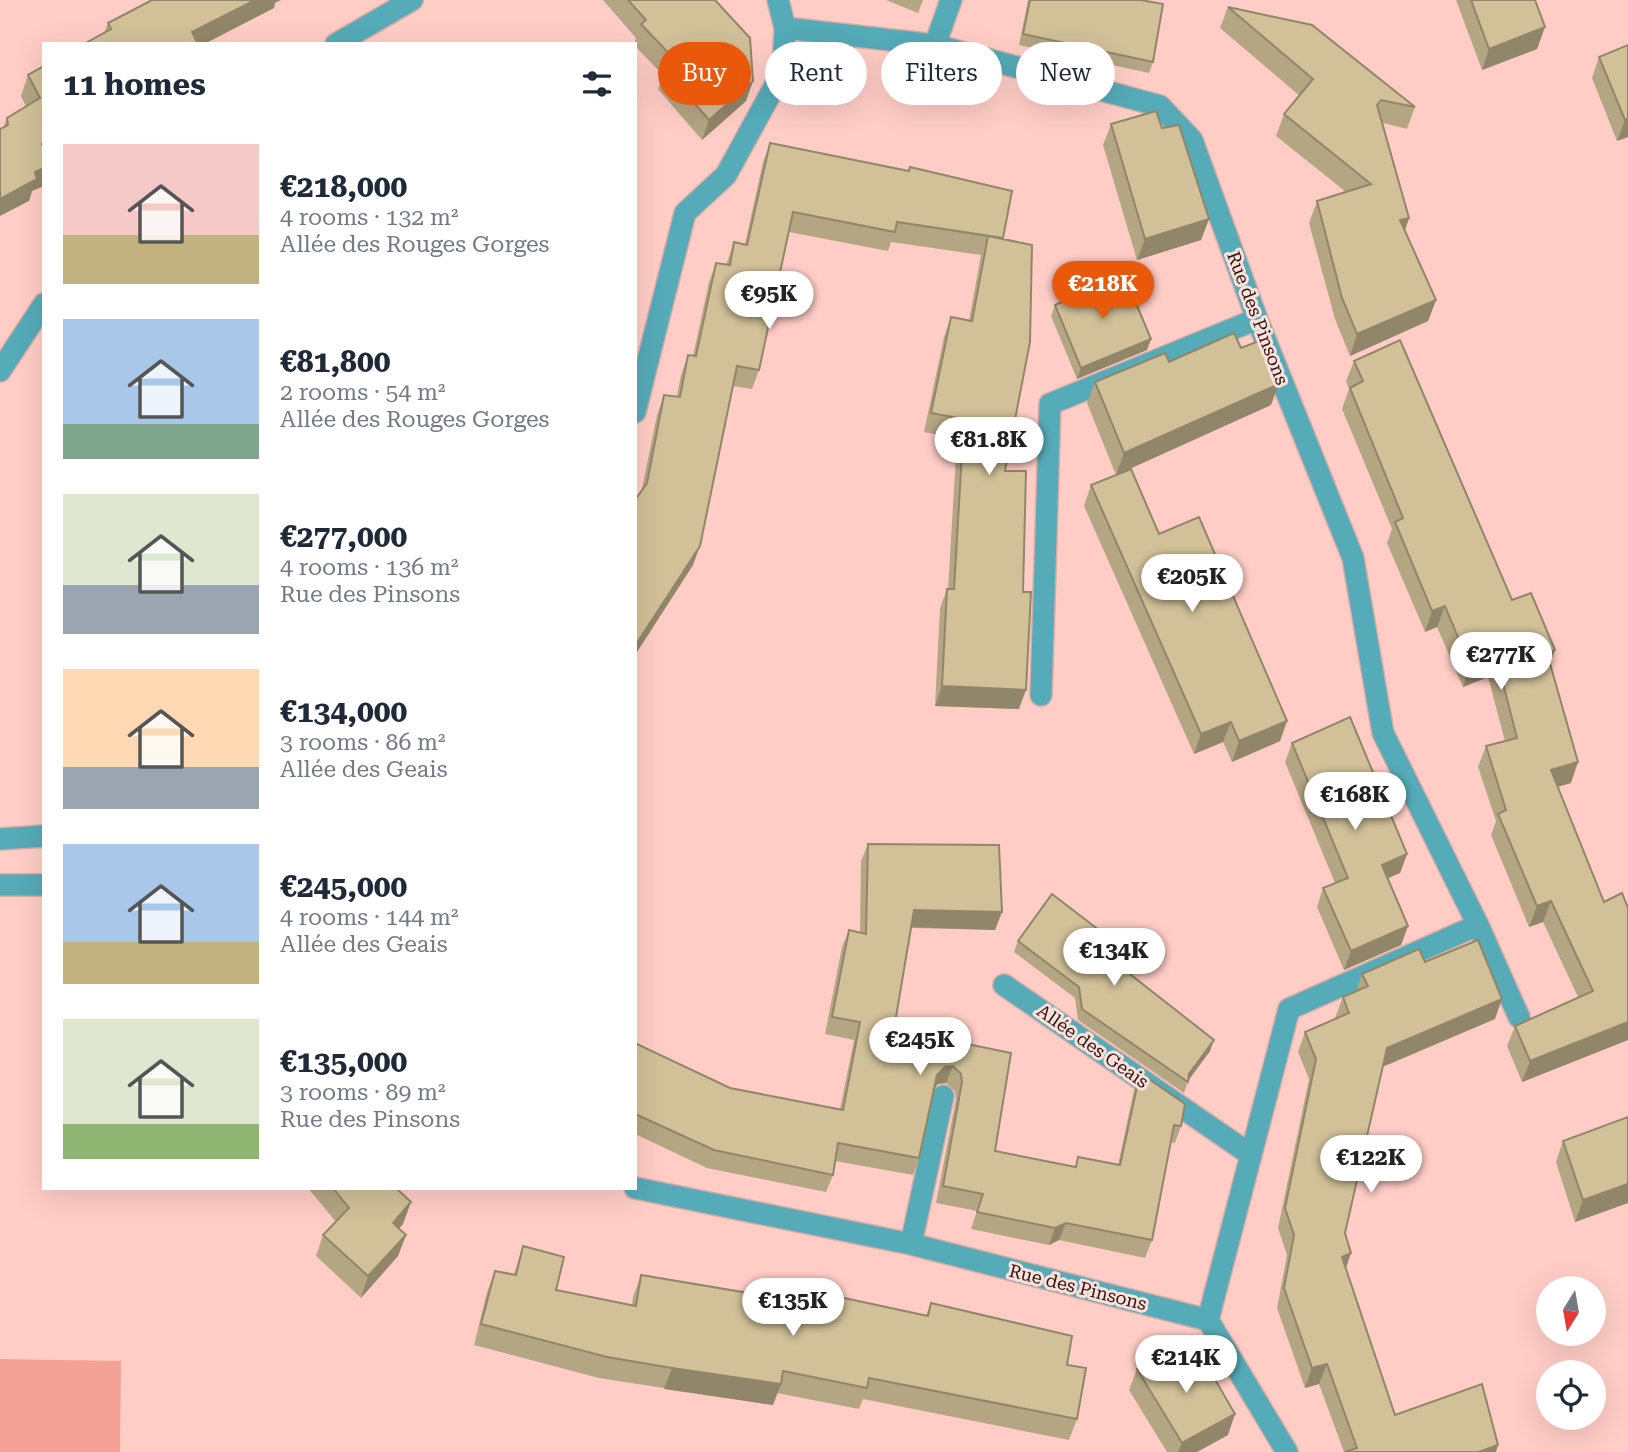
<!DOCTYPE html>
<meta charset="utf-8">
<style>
body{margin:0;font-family:"Roboto Serif",serif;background:#f2f2f3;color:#1f2937;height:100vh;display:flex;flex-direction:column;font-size:26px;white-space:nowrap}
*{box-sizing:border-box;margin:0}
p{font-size:23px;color:#747a83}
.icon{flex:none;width:38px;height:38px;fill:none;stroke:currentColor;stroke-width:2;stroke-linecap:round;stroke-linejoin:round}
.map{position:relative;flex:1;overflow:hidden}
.side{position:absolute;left:42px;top:42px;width:595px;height:1148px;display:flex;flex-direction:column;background:#fff;border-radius:0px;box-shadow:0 7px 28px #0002}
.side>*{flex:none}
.hud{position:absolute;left:658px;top:42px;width:665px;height:63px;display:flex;gap:14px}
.needle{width:46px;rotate:191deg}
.tools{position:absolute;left:1536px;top:1276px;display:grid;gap:14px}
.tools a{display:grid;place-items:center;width:70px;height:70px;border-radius:50%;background:#fff;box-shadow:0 7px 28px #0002;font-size:35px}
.price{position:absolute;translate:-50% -60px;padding:0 16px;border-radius:24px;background:#fff;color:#222;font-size:23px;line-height:46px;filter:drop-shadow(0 2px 4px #0008)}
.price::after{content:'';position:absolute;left:50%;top:42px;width:21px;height:16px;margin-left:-10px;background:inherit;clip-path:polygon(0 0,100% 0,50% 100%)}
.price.selected{background:#ea580c;color:#fff}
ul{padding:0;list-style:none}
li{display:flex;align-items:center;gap:21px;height:175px;padding:0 21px}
li span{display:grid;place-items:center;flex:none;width:196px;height:140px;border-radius:0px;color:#555}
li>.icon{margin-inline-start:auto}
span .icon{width:84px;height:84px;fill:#fffc;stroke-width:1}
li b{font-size:30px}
h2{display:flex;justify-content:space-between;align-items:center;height:84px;padding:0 21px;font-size:30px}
.pill{padding:0 24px;border-radius:32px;background:#fff;box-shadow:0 7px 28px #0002;font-size:24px;line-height:63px}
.pill.selected{background:#ea580c;color:#fff}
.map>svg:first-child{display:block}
.green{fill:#f5a296}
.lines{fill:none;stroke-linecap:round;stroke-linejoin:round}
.minor-casing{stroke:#d8aca6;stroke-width:24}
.minor{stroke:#55abb8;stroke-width:21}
.wall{fill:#b4a583}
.shaded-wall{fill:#92866a}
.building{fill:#d1c098;stroke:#92866a;stroke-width:2}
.labels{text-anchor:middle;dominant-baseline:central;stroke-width:6;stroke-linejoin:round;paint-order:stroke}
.street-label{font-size:18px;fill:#281614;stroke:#fee0db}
</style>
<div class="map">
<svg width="1628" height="1452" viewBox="0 0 1628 1452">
<rect width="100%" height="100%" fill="#ffcdc6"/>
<path class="green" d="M0,1359L121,1361L120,1452H0Z"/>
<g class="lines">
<defs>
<path id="minor" d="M778,0L785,28L935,45L1160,106L1192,140L1257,319L1353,558L1383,733L1478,925
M336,44L412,0
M935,45L951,0
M0,371L44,304
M635,412L685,213L726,175L783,71L785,28
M1041,695L1050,404L1257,319
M0,839L44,836
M0,885H44
M1004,985L1251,1155
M635,1188L911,1244L1208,1320
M911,1244L943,1096
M1208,1320L1289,1009L1478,925L1519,1017
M1208,1320L1287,1452"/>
</defs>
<use href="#minor" class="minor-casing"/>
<use href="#minor" class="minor"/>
</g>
<path class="wall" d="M603,0H715L746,101L702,140L658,89L663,75L635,46V44H634L636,38Z
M886,0H923L918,13Z
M1028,0H1141L1153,62L1149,73L1019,45Z
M1456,0H1536V2L1545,27L1537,49L1482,70Z
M275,3L274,8L204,44H84L104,33L108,23Z
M1228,7L1415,107L1407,129L1383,123L1409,218L1405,230L1436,300L1428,321L1350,356L1335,319L1309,223L1317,201L1346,192L1276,136L1284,114L1300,96L1220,28Z
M1628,45V137L1617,141L1592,78L1599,57Z
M44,66V185L32,191L29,201L3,128L7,118L26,107L21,96L28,75Z
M1111,124L1162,128L1209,219L1201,240L1137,260L1103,145Z
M770,143L1002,239L1005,471L1019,709L935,706L940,608L947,589H948L957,439L924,432L944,337L951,317L969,321L981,255L891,242L888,251L789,232L759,370L752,389L733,386L693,565L635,655V500L642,489L657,415L664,395L677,396L681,375L688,355L693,356L709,282L716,263L726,265L734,242L745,244L763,162Z
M1055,305L1151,339L1147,350L1077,379L1051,316Z
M1241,348L1271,405L1116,475L1087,403L1095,382L1169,362Z
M1354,361L1512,600L1555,650L1550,662L1571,783L1557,787L1604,902L1628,908V1040L1522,1082L1507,1046L1515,1026L1578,997L1543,922L1529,927L1491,835L1496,821L1478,767L1486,746L1505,741L1488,677L1463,687L1437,627L1425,632L1387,543L1392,529L1342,409L1349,389L1346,381Z
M1091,485L1287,721L1280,741L1232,762L1223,742L1194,754L1084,506Z
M1292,743L1407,854L1400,873L1387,878L1408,926L1401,945L1344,970L1317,907L1323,888L1335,883L1285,762Z
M868,844L1002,912L995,930L911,928L894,1029L1011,1053L995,1151L1075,1167L1078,1157L1118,1165L1134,1090L1140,1073L1181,1126L1175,1143L1171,1142L1152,1240L1145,1258L1059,1240L1049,1245L971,1229L977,1211L936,1203L956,1099L955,1091L946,1083L938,1084L934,1089L919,1158L913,1175L835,1161L833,1175L826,1192L707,1168L635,1134V1043L730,1088L840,1109L854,1040L825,1034L842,947L849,930L860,933L861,861Z
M1018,941L1117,958L1114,962L1210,1051L1188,1081L1184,1093L1078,1020L1075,998L1014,952Z
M1425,962L1495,1019L1383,1067L1345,1233L1346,1268L1395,1415L1498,1445L1344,1452L1319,1384L1305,1388L1277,1308L1287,1255L1278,1228L1309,1079L1298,1052L1305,1032L1336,1019L1335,1018L1343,997L1356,992L1362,974Z
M1628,1117V1203L1575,1222L1556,1162L1563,1141Z
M308,1188H396L403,1224L399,1228L406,1235L398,1256L361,1298L316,1256L323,1235L336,1222Z
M523,1246L556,1290L632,1305L633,1297L641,1275L817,1304L821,1293L926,1316L931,1303L1067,1365L1077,1419L1069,1440L863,1399L859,1409L777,1393L773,1405L599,1378L474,1345L487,1292L495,1271L514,1274Z
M1137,1369L1188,1371L1228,1435L1197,1452H1167L1129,1390Z"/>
<path class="shaded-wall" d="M255,0H281L275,3L274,8L204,44H188L192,32Z
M1545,27L1537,49L1482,70L1489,49Z
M753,81L746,101L702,140L709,120Z
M1628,119V137L1617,141L1625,120Z
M44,168V186L32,191L29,201L0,216V199L35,172Z
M1409,218L1402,239L1400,220Z
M1209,219L1201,240L1137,260L1145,239Z
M1436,300L1428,321L1350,356L1357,334Z
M1151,339L1147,350L1077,379L1081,368Z
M1279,384L1271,405L1116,475L1124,453Z
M700,546L693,565L635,655V646Z
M1445,606L1437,627L1425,632L1432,611Z
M1555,650L1547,671V653Z
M1496,656L1488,677L1463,687L1470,666Z
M942,686L1026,690L1019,709L935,706Z
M1287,721L1280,741L1232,762L1239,741Z
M1231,722L1223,742L1194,754L1201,734Z
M1578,762L1571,783L1543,791L1551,770Z
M1407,854L1400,873L1375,884L1382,865Z
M1551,901L1543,922L1529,927L1537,906Z
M914,910L1002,912L995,930L908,927Z
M1408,926L1401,945L1344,970L1351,951Z
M1121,947L1117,958L1108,971L1112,960Z
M1502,999L1495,1019L1379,1068L1387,1048Z
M1628,1022V1040L1522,1082L1530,1061Z
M1214,1040L1210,1051L1187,1082L1189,1074Z
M953,1066L946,1083L938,1084L930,1093L937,1075L945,1067Z
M1628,1184V1203L1575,1222L1583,1200Z
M411,1202L403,1224L385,1244L393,1223Z
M1066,1223L1059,1240L1049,1245L1055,1228Z
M406,1235L398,1256L361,1298L368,1276Z
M1351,1253L1344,1274L1342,1257Z
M1327,1364L1319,1384L1305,1388L1312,1368Z
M672,1368L781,1384L773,1405L664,1389Z
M1235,1414L1228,1435L1197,1452H1178L1182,1443Z
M1498,1445L1496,1452H1479Z"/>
<path class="building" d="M152,0H255L192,32L198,44H84L111,29L108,23Z
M628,0H715L750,38L753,81L709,120L665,69L677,62L641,24L646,20Z
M1030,0H1141L1163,4L1153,62L1023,34Z
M1471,0H1535L1545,27L1489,49Z
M1228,7L1312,25L1415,107L1381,100L1377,105L1409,218L1400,220L1436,300L1357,334L1342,298L1317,201L1371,184L1284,114L1313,79Z
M1628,45V119L1625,120L1599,57Z
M44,66V143L42,144L44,149V168L35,172L37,179L0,199V129L8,125L7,118L40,98L28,75Z
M1156,111L1162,128L1179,125L1209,219L1145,239L1111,124Z
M770,143L909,171L910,167L1012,191L1003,238L897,222L895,232L793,212L759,370L737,366L700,546L635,646V500L647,483L664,395L680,397L688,355L696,356L716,263L730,265L734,242L747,245Z
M988,236L1032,245L1030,342L1005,471H1026L1023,592H1031L1026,690L942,686L947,589H954L964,419L931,413L951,317L972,321Z
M1123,272L1151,339L1081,368L1055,305Z
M1234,333L1241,348L1259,341L1279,384L1124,453L1095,382L1165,353L1169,362Z
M1400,340L1512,600L1531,593L1555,650L1547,653L1578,762L1551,770L1604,902L1622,893L1628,908V1022L1530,1061L1515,1026L1593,991L1551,901L1537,906L1498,814L1506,810L1486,746L1517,738L1496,656L1470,666L1445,606L1432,611L1395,522L1403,518L1350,388L1363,381L1354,361Z
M1131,469L1159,534L1199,517L1287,721L1239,741L1231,722L1201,734L1091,485Z
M1350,717L1407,854L1382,865L1408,926L1351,951L1323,888L1348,878L1292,743Z
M868,844L999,845L1002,912L914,910L894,1029L1011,1053L995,1151L1076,1167L1078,1157L1120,1165L1140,1073L1185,1104L1181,1126L1174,1125L1152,1240L1066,1223L1055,1228L977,1212L983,1194L943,1186L962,1082L961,1074L953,1066L945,1067L937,1075L919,1158L838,1143L833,1175L714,1150L635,1114V1043L730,1088L843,1110L860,1022L832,1017L849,930L866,934Z
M1052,894L1121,947L1112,960L1214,1040L1189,1074L1188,1082L1082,1009L1079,987L1018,941Z
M1478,940L1502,999L1387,1048L1345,1233L1351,1253L1342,1257L1395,1415L1482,1384L1498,1445L1479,1452H1345L1357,1448L1327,1364L1312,1368L1284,1288L1294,1235L1285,1208L1316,1059L1305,1032L1349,1013L1343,997L1368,986L1362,974L1419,949L1425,962Z
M1628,1117V1184L1583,1200L1563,1141Z
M333,1188H396L411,1202L393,1223L406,1235L368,1276L323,1235L349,1208Z
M523,1246L564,1257L556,1290L636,1306L641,1275L820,1305L821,1293L928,1316L931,1303L1072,1336L1067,1365L1086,1368L1077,1419L869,1378L867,1388L783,1371L781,1384L672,1368L607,1357L481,1324L495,1271L516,1275Z
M1174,1347L1188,1371L1205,1362L1235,1414L1182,1443L1137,1369Z"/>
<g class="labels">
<g class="street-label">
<text transform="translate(1258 318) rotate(69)">Rue des Pinsons</text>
<text transform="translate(1093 1046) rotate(35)">Allée des Geais</text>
<text transform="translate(1078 1287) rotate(14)">Rue des Pinsons</text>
</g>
</g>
</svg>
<div class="tools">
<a><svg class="needle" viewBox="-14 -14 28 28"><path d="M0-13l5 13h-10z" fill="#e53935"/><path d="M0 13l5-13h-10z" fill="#747a83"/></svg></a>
<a><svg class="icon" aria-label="locate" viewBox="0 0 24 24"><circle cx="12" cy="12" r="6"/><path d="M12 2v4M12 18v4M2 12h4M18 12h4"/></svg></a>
</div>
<b class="price selected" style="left:1103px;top:321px">€218K</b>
<b class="price" style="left:769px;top:331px">€95K</b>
<b class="price" style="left:989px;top:477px">€81.8K</b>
<b class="price" style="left:1192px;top:614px">€205K</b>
<b class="price" style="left:1501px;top:692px">€277K</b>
<b class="price" style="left:1355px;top:832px">€168K</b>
<b class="price" style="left:1114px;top:988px">€134K</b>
<b class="price" style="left:920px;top:1077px">€245K</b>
<b class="price" style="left:1371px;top:1195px">€122K</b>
<b class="price" style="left:793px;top:1338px">€135K</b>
<b class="price" style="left:1186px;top:1395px">€214K</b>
<div class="hud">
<a class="pill selected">Buy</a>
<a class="pill">Rent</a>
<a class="pill">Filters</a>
<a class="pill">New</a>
</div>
<section class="side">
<h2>11 homes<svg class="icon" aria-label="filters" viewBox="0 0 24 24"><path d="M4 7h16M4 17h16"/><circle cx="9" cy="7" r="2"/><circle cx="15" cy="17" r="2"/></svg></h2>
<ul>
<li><span style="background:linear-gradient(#f6c9c9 65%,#c2b280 0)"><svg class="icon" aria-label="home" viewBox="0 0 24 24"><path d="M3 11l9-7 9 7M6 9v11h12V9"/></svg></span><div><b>€218,000</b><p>4 rooms · 132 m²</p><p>Allée des Rouges Gorges</p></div></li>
<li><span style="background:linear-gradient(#a9c7e8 75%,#7fa58c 0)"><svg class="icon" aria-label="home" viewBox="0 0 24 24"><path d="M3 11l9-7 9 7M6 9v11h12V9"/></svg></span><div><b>€81,800</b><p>2 rooms · 54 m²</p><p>Allée des Rouges Gorges</p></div></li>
<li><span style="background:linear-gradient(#dfe7d0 65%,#9aa5b1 0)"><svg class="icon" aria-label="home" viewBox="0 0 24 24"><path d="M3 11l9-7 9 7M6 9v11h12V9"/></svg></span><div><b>€277,000</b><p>4 rooms · 136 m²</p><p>Rue des Pinsons</p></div></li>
<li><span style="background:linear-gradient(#ffd9b3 70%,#9aa5b1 0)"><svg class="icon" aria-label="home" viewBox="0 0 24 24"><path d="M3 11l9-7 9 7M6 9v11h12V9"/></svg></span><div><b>€134,000</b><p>3 rooms · 86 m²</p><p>Allée des Geais</p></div></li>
<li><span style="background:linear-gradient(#a9c7e8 70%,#c2b280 0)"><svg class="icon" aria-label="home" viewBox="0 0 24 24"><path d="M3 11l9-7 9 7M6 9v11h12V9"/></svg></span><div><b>€245,000</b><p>4 rooms · 144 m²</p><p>Allée des Geais</p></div></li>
<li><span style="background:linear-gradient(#dfe7d0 75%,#8fb573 0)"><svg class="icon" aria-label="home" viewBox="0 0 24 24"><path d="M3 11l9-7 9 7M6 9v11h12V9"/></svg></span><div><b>€135,000</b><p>3 rooms · 89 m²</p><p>Rue des Pinsons</p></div></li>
</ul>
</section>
</div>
